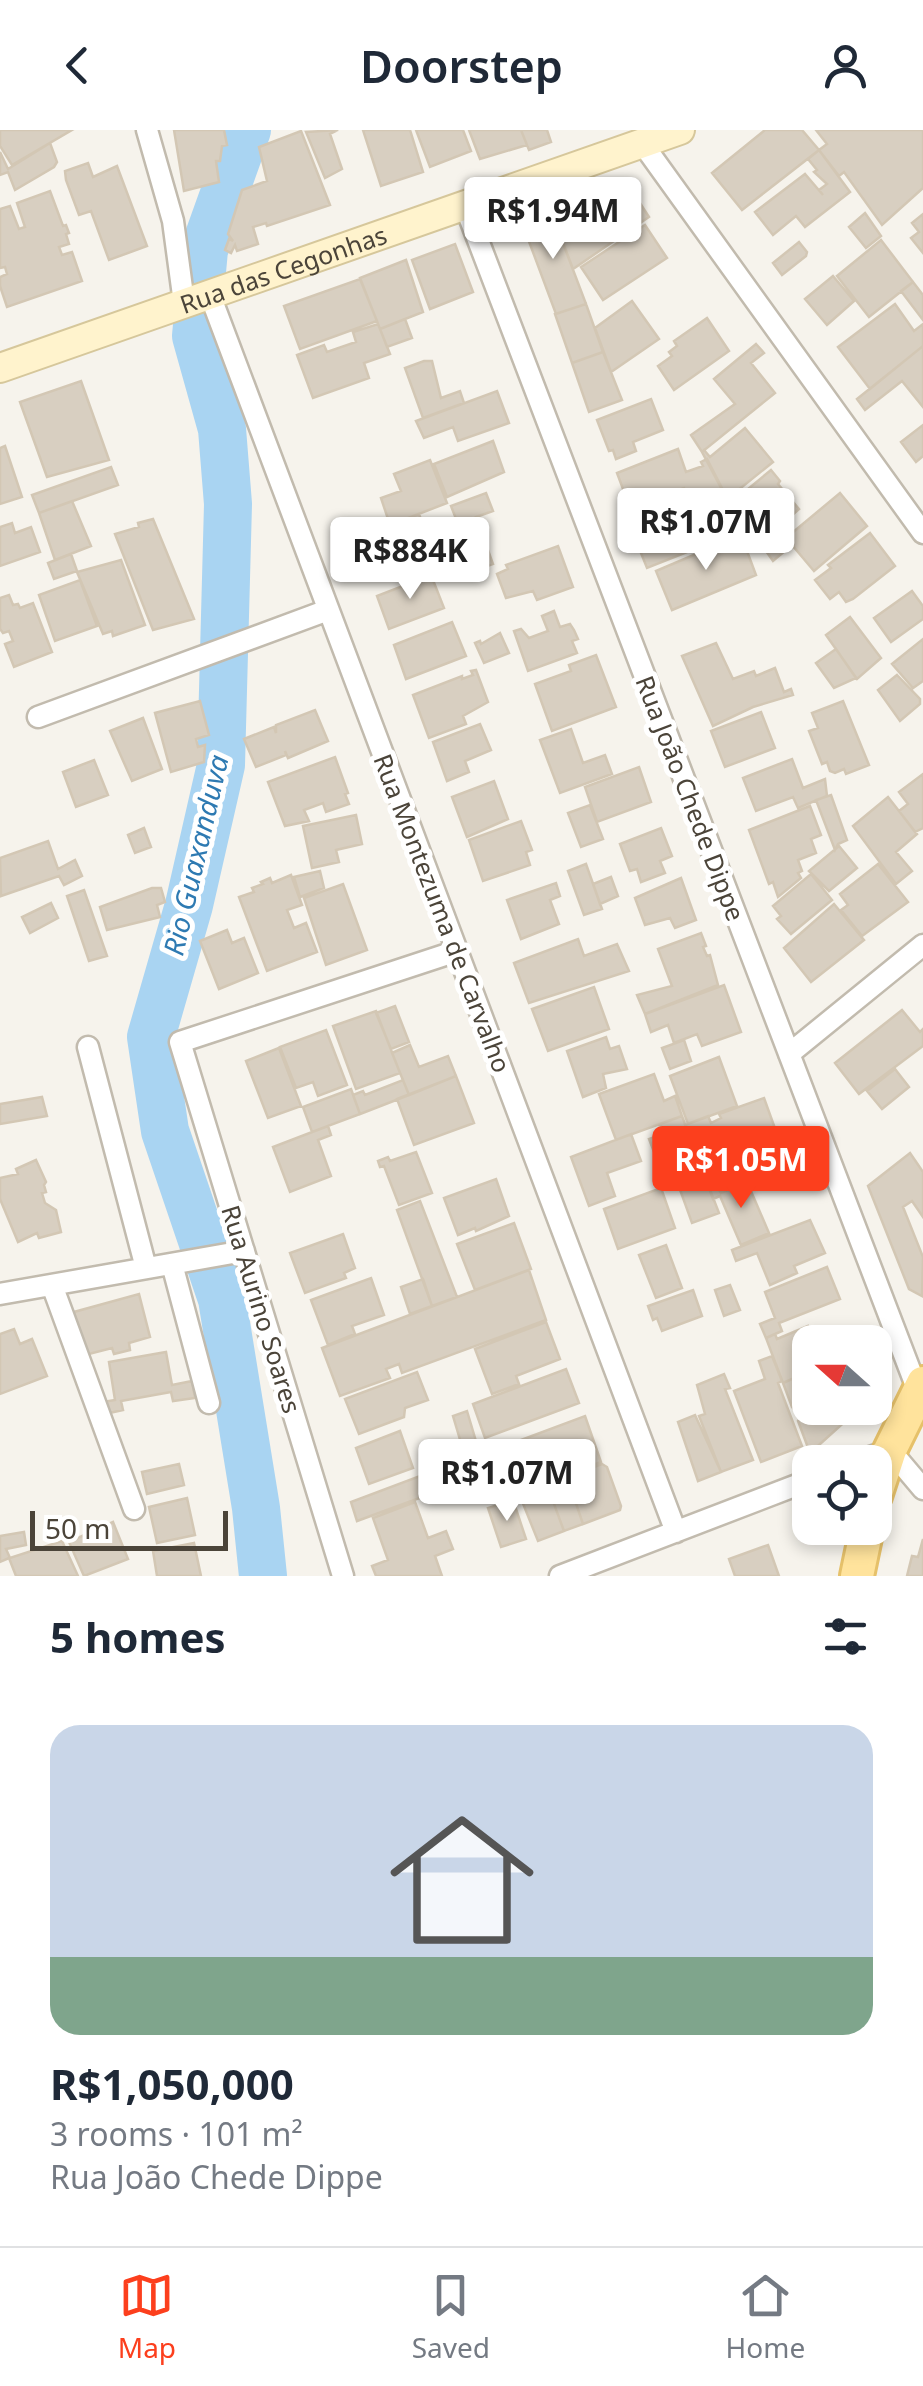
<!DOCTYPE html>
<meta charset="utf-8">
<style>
body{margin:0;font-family:"Noto Sans",sans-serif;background:#f2f2f3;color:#1f2937;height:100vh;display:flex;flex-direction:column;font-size:38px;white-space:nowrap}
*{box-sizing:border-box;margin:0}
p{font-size:32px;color:#747a83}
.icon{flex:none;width:55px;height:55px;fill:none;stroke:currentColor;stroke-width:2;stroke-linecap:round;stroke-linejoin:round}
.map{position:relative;height:1446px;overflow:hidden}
.panel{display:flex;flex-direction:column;background:#fff;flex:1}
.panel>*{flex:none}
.needle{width:65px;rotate:291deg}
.tools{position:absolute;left:792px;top:1195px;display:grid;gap:20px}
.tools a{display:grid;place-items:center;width:100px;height:100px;border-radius:20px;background:#fff;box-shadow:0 5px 15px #0003;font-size:50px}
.scale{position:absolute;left:30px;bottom:25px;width:198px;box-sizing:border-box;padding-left:10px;border:5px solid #4b4439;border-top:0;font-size:28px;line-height:35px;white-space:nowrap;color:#4b4439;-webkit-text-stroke:8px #fff;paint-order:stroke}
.price{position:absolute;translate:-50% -85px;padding:0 22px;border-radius:10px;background:#fff;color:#222;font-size:32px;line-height:65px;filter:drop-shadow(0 2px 5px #0008)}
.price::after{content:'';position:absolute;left:50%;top:60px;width:30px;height:22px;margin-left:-15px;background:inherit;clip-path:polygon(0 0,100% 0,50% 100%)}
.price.active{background:#fc3f1d;color:#fff}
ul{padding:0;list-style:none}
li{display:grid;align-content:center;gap:20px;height:530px;padding:0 50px}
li+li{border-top:2px solid #e0e1e3}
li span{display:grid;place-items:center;height:310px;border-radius:30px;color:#555}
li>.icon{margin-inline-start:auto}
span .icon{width:180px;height:180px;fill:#fffc;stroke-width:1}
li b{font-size:42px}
h2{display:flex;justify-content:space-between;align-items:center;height:120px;padding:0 50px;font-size:42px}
header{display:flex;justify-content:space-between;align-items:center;height:130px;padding:0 50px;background:#fff;font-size:45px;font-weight:600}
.menu{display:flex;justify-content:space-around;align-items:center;height:140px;border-top:2px solid #e0e1e3;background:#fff;font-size:28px;color:#747a83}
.menu a{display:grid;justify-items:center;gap:5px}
.menu .active{color:#fc3f1d}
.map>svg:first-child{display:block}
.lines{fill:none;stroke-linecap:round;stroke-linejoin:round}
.river{stroke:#a9d4f2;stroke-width:48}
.building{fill:#d8cfc1;stroke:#d3c7b4;stroke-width:2.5}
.minor-casing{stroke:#c2bbae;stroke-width:25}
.secondary-casing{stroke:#d6c79b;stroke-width:32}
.primary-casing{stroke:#e6c16a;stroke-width:38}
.minor{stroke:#fff;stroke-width:20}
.secondary{stroke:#fff3cd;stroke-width:28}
.primary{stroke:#ffe39c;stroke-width:32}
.labels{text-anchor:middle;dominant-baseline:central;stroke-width:10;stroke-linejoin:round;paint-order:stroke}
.street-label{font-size:25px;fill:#4b4439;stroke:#fff}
.water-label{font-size:28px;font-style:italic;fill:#2e7ab2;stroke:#fff}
</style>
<header><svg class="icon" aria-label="back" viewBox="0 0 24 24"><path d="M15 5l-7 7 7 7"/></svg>Doorstep<svg class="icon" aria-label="person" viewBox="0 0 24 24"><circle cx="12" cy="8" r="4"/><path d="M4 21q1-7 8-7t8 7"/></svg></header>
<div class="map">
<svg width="923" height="1446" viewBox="0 0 923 1446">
<rect width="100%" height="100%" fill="#f6f3ec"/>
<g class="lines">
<path class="river" d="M247,0L204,120L196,206L222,299L228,374L221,635L189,775L151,907L165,1001L222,1169L256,1378L263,1446"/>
</g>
<path class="building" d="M0,0H72L12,35L0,16Z
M174,0H224L227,15L222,16L220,31H216L219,52L184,61Z
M338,0L330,4L342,39L325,48L306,2Z
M363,0H410L423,42L381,56Z
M416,0H463L471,21L430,37Z
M469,0H521L527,15L480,29Z
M521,0H547L551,12L529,20Z
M765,0H802L819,20L742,80L712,43Z
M816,0H923V58L882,95L844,42L839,46L819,20L827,14Z
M301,1L330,75L267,96L266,93L253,97L258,114L237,121L235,115L231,123L225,120L229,109L233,111L228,104L242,60L267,51L259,17Z
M50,13L57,32L54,37L15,60L8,42L0,45V22L8,39Z
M819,20L850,62L805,97L796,86L773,105L755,82L805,44L823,65L819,60L827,54L814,42L817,40L808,29Z
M88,33L93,47L117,36L147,116L109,130L91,81L79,85L66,50L65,41Z
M600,49L605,62L627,53L649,87L573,139L546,68Z
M50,61L63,96L66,95L69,103L66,104L69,114L59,117L62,125L72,122L82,151L7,177L0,156V147L7,144L5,137L0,138V79L10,76L19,99L25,97L17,73Z
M550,79L586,174L556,184L521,90Z
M865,83L881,106L866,118L849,97Z
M923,84V123L911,108L919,102L912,93Z
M645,95L667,128L603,170L581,137Z
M881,110L913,152L869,187L837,146Z
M799,112L807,122L806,126L782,145L773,133Z
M455,114L473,162L430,179L412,130Z
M406,130L423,182L380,199L360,148Z
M833,146L854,171L827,195L805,169Z
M360,149L377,191L300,219L284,176Z
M913,152L923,165V190L901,161Z
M632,171L659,209L611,242L595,198Z
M586,174L603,222L572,233L555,184Z
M895,174L914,201L923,194V216L870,259L838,217Z
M707,188L729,221L674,260L658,236L672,226L669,222L677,216L674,211Z
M405,189L412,208L387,217L380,199Z
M378,194L390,224L364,233L369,248L313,268L297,225L324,215L327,222L356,212L353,202Z
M756,214L764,223L751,233L775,263L702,322L691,305L735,274L714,249Z
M923,216V277L902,251L865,280L857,269Z
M603,222L622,270L589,282L572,233Z
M424,231H432L441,268L460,261L464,273L423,288L405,238Z
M81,251L109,330L47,347L20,272Z
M497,261L509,293L458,311L453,297L424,308L416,291Z
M651,269L663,300L633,312L636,321L616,329L613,320L609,321L597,290Z
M923,295V326L916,332L901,312Z
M745,298L773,332L727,369L702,322L704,320L710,327Z
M493,311L504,342L447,367L434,334Z
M5,316L22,367L0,374V318Z
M678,319L686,342L703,336L701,332L707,329L723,360L690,372L684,358L665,365L664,362L629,375L617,343Z
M430,330L447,373L390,395L381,368L401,361L394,344Z
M111,337L118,355L39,383L32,365Z
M771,340L780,351L778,354L799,379L774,401L755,379L742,389L731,373Z
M723,360L742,389L719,399L705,367Z
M486,363L493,381L476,387L493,434L476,440L451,376Z
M840,363L867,396L814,441L792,415L773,431L761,414L780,398L786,408Z
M72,371L91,416L55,430L39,383Z
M707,373L720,409L647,438L639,418L643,410L637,393L666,382L668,388Z
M419,384L435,428L388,448L372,402Z
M153,389L194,489L153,500L115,404L139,397L138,393Z
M12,393L15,403L31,397L40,422L0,436V397Z
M870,403L895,436L853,469L846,472L839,462L830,469L815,450L831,438L828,435Z
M741,405L756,445L672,480L656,441Z
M558,416L573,457L537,470L533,461L506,468L497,444L508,439L506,435Z
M71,424L77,441L54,449L48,433Z
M121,430L145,495L113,506L112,501L103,504L77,442Z
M431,445L444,478L389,499L377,466Z
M80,450L97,496L55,511L39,465Z
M912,461L923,476V489L891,512L874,488Z
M9,465L13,475L18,474L20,478L33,473L52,522L14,537L5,514L13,511L9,501L3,503L0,499V468Z
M554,481L560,497L570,494L574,500L578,509L572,511L577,523L528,541L514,501L521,499L529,508L548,501L542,486Z
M850,487L881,528L857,549L826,505Z
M452,492L466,526L406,549L394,515Z
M500,503L509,523L484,533L475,513L480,511L481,514Z
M923,509V551L913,558L892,534Z
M716,513L733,549L754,541L756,546L775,538L784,562L791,559L793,565L753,577L713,596L682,526Z
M836,519L856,548L834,558L816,533Z
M596,525L616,577L552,601L535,554L571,541L569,535Z
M476,540L488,572L463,586L466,594L429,608L413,565L462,546V549L473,545L471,541Z
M897,545L920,569V574L900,591L878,560Z
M200,571L209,605L196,609L198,617L205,615L204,632L171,642L155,583Z
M843,571L869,635L846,644L844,639L835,643L830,641L827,632L822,634L809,601L818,598L812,583Z
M315,580L328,611L288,628L285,621L286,625L256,637L244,609L274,597L276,603V595Z
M761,582L775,618L725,637L711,601Z
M143,588L162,639L132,651L110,601Z
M480,594L491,620L465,631L469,642L447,651L433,612Z
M571,599L583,633L605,625L612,644L560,663L540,610Z
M335,627L348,663L345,664L349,674L326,682L323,673L304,680L309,691L285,696L268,652Z
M792,629L803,658L825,649L827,666L798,678L793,667L756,681L743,648Z
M94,630L108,665L76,677L63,642Z
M639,637L651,672L597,692L585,657Z
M923,644V698L915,702L899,681L908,674L899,662Z
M494,651L508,689L467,707L452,667Z
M831,665L847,710L838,714L835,720L816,670Z
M888,667L917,704L896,722L912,741L896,754L853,696Z
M590,675L603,709L581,717L568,683Z
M810,676L821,705L811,709L816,723L798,730L802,741L798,743L801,748L778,767L773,752L769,754L749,700Z
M356,685L362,714L336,720L339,732L312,738L303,696Z
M521,691L532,720L526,722L530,735L483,751L469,710Z
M144,698L151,717L135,723L128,705Z
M661,698L672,726L660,731L665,743L641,752L637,739L630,741L620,714Z
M48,711L58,739L75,730L82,746L64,755L59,746L1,766L0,728Z
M839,716L857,738L829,761L809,741Z
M586,734L602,779L584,785L568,741Z
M878,734L908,772L862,806L841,780L848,775L840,764Z
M320,741L324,758L300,767L294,747Z
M811,744L832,770L791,804L777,789L781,786L773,776Z
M291,745L302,775L287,780L294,798L306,793L317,822L267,841L239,767L254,762L252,758L263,754L261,752L270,748L272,753Z
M611,747L618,766L600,774L593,754Z
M681,748L696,790L675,798L670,788L645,795L635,768Z
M556,753L560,766L550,770L559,794L521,809L507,770Z
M343,754L367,820L326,835L304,768Z
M152,758H161L165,772L157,775L160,787L107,800L100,777Z
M84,760L107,826L89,831L67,766Z
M51,773L58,788L30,803L22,787Z
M834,774L864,810L811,852L784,818Z
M227,800L232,813L244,808L258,843L219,859L200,811Z
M701,803L706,816L703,817L707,826L710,825L718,855L645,884L637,865L672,856L658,819Z
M578,809L584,826L617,814L629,841L529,873L514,833Z
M724,855L741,902L702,916L697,904L674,913L668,895L651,902L645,884Z
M594,857L609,899L548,921L532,879Z
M395,876L409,912L391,919L376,883Z
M902,880L920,902L923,899V916L859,964L835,933Z
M376,881L400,943L356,959L333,896Z
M326,900L347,955L318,966L313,952L296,958L280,917Z
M606,907L610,919L619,916L627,939L603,944L606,958L583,967L567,921Z
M684,910L691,931L670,939L662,918Z
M410,915L419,937L448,926L456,946L409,965L392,923Z
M279,918L301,976L268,988L246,931Z
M719,927L737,976L688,994L670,946Z
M895,939L909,957L882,979L867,961Z
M654,944L664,971L675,966L682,986L616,1010L599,964Z
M456,946L474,993L414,1015L397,969Z
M403,950L409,965L360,984L353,965L363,961L365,965Z
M351,959L360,984L312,1002L303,977Z
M42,967L47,986L0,994V974Z
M764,968L777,1004L736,1019L743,1037L720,1045L711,1021L716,1019L709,1000L690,1007L685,995L708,986L711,993L721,988L719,984Z
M682,986L700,1034L663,1045L649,1009L664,1004L660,994Z
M328,996L331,1005L318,1010L331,1046L290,1062L273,1017Z
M631,1004L641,1031L607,1043L615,1066L589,1076L571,1027Z
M416,1022L432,1063L399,1075L384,1036L380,1037L378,1031L388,1027L390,1031Z
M910,1023L923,1042V1087L912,1071L903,1077L923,1127L922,1166L909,1159L868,1056Z
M36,1030L46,1052L44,1055L46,1062L42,1063L45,1073L56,1080L61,1102L39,1108L37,1103L18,1112L0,1069V1048L18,1044L16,1039Z
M700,1034L719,1083L692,1093L674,1043Z
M712,1048L721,1063L747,1052L769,1103L741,1115L720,1066L713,1069L706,1050Z
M496,1049L509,1086L476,1101L475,1098L458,1105L444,1068Z
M661,1058L675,1098L618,1119L604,1079Z
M420,1071L457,1167L432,1176L397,1080Z
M810,1090L825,1123L794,1136L797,1143L770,1155L757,1123L736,1131L732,1120Z
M514,1093L531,1139L475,1160L457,1114Z
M343,1104L355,1138L344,1143L346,1148L305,1163L290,1123Z
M666,1115L682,1158L656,1168L639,1125Z
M827,1137L840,1169L779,1193L782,1201L766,1208L760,1194L775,1188L765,1162Z
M529,1140L546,1190L402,1243L399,1234L386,1239L390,1248L340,1266L322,1218Z
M371,1148L384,1185L352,1196L355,1204L328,1215L311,1170Z
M423,1149L432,1176L410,1184L401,1157Z
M730,1155L740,1180L724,1186L715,1160Z
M693,1160L702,1186L662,1201L657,1188L653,1190L648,1176Z
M139,1164L150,1207L129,1213L130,1220L114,1224L112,1218L85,1225L74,1182Z
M546,1192L560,1229L516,1246L519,1254L492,1264L475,1219Z
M808,1196L811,1204L821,1200L826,1212H810V1241L783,1253L766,1208L775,1204L777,1209Z
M14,1199L20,1214L32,1209L47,1246L0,1264V1204Z
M166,1222L172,1255L192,1251L195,1268L173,1271L171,1262L121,1271L123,1280L105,1284L103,1272L115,1270L109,1232Z
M772,1226L782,1251L778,1253L802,1316L761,1332L734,1261L765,1249L759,1231Z
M566,1239L579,1273L485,1308L473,1274Z
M810,1241V1278L859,1279L810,1323L798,1291L801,1287L792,1277L783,1253Z
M417,1242L428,1270L405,1278L404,1287L359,1304L345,1269Z
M724,1244L730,1258L725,1259L753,1330L721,1342L699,1286L705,1284L697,1255Z
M467,1281L478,1318L464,1323L453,1286Z
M695,1285L721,1342L698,1351L678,1292Z
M585,1286L601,1332L557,1349L553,1338L535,1345L521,1310Z
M400,1301L413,1338L369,1354L356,1318Z
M497,1317L506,1339L463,1356L464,1359L444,1367L441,1360L357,1391L351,1372Z
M517,1317L533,1359L516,1365L500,1324Z
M179,1334L184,1355L147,1364L142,1342Z
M602,1334L607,1337L621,1376L620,1380L583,1394L567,1347Z
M567,1347L583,1394L564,1401L547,1355Z
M547,1355L564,1401L538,1411L520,1366Z
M187,1368L195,1405L157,1413L149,1377Z
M513,1370L526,1409L501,1417L488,1378Z
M415,1372L428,1408L446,1401L453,1419L435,1426L442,1446H376L372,1436L388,1430L373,1388Z
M113,1392L128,1429L84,1446L69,1412Z
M24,1402L26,1415L6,1419L10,1428L62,1411L78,1446H16L9,1428L0,1432V1406Z
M923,1409V1446H907L912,1426L918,1427Z
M194,1413L201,1446H157L153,1421Z
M768,1415L779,1446H735L729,1429Z"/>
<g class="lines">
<defs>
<path id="minor" d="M147,0L173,91L184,173
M642,13L923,403
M465,76L918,1261
M210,165L676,1402
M38,587L328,480
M88,917L146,1138
M789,924L923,815
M172,1134L209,1273
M52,1155L134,1379
M0,1164L244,1121
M856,1332L890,1320L923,1359
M343,1446L180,912L457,821
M560,1446L810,1350"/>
<g id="secondary">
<path id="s1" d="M0,238L680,0"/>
</g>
<path id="primary" d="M875,1366L890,1320L923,1253
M857,1446L867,1398"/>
</defs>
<use href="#minor" class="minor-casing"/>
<use href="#secondary" class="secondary-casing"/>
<use href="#primary" class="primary-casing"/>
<use href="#minor" class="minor"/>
<use href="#secondary" class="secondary"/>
<use href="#primary" class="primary"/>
</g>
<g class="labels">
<g class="street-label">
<text stroke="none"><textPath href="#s1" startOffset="300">Rua das Cegonhas</textPath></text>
<text transform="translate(691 668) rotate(69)">Rua João Chede Dippe</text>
<text transform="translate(443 783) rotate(69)">Rua Montezuma de Carvalho</text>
<text transform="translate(262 1179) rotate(73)">Rua Aurino Soares</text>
</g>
<g class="water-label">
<text transform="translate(195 725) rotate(-77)">Rio Guaxanduva</text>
</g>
</g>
</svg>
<div class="tools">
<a><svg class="needle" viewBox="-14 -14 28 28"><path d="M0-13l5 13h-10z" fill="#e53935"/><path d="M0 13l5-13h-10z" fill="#747a83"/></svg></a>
<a><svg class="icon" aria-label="locate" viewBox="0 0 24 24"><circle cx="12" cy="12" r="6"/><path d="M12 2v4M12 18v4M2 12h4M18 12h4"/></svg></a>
</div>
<div class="scale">50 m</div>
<b class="price" style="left:553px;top:132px">R$1.94M</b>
<b class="price" style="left:706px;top:443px">R$1.07M</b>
<b class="price" style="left:410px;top:472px">R$884K</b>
<b class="price active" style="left:741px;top:1081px">R$1.05M</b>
<b class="price" style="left:507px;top:1394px">R$1.07M</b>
</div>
<section class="panel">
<h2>5 homes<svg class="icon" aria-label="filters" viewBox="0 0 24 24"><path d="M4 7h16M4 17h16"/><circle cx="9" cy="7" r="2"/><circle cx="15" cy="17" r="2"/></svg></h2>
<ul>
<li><span style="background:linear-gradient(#c9d6e8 75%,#7fa58c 0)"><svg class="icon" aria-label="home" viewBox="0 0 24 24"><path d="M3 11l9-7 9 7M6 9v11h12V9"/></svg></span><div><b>R$1,050,000</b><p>3 rooms · 101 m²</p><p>Rua João Chede Dippe</p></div></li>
</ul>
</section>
<nav class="menu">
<a class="active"><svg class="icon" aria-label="map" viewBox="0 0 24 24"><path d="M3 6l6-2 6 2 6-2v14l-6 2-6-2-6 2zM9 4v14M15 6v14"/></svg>Map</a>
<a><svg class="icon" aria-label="saved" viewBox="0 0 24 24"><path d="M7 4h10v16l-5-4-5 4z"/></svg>Saved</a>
<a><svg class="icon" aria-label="home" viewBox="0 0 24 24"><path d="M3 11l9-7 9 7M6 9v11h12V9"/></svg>Home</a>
</nav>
